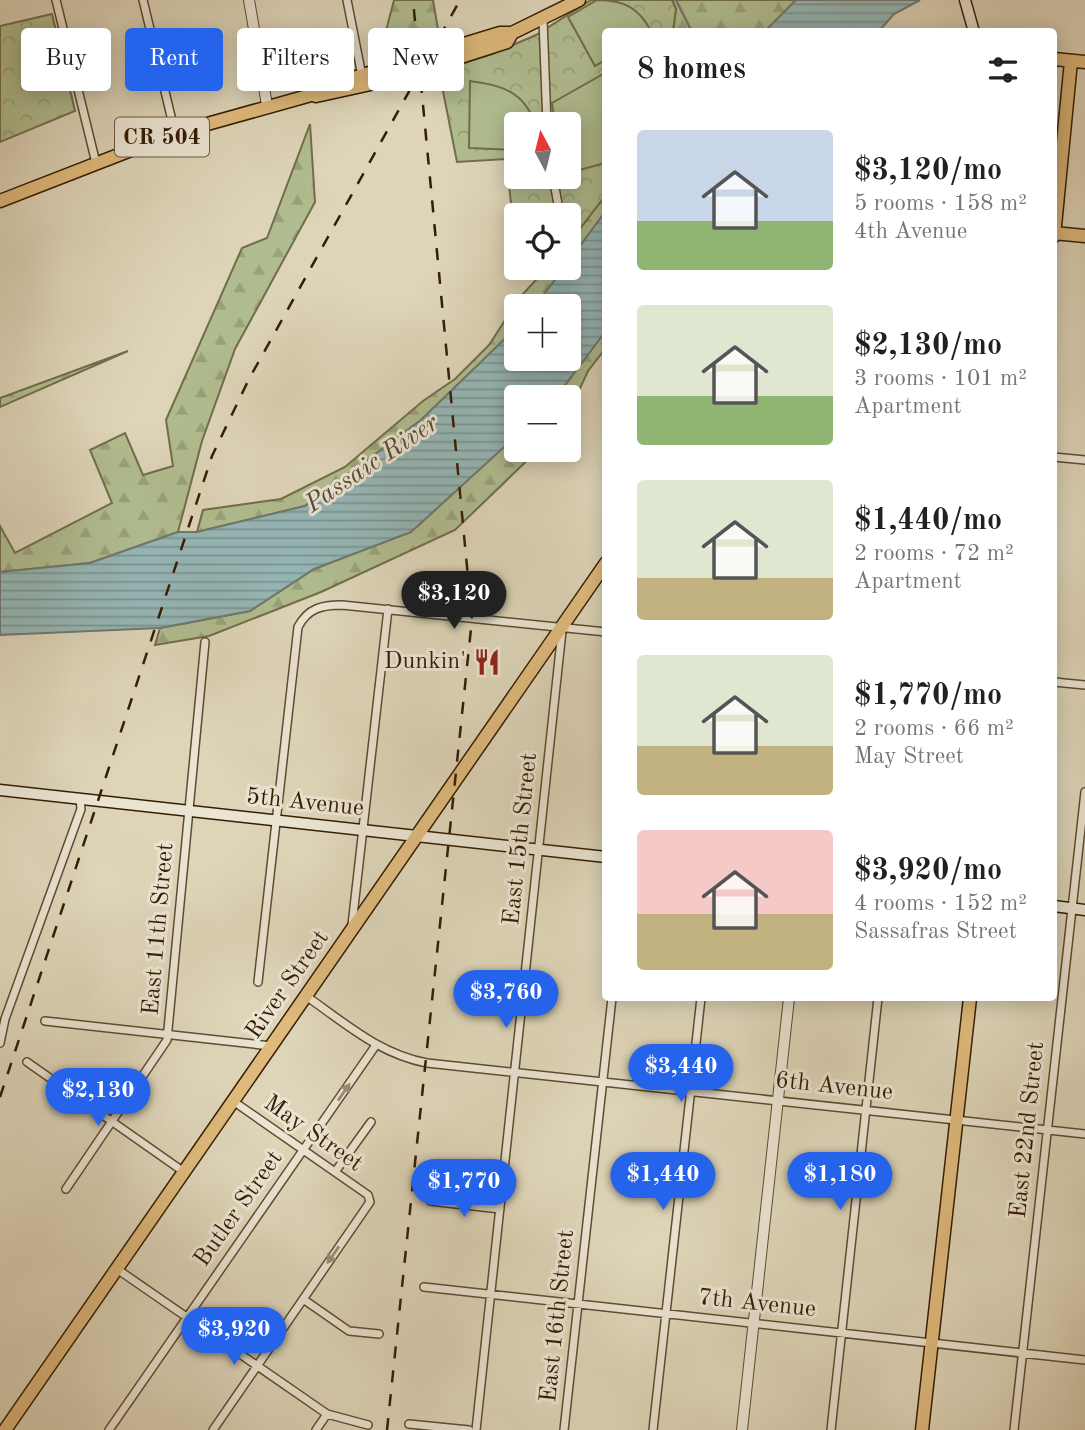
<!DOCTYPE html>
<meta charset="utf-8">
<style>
body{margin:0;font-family:"Old Standard TT",serif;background:#f6f6f6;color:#202124;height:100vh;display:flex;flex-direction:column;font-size:26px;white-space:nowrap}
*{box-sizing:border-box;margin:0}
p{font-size:23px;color:#757577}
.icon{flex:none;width:38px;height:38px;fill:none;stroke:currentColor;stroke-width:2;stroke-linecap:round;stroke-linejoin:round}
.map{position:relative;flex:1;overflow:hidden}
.drawer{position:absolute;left:602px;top:28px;width:455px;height:973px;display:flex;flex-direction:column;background:#fff;border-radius:7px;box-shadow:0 4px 18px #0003}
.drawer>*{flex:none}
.hud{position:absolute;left:21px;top:28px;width:476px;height:63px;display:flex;gap:14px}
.needle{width:46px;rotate:353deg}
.fabs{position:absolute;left:504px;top:112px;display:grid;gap:14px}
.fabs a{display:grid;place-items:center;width:77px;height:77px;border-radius:7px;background:#fff;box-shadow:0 4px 18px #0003;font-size:35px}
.price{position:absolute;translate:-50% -60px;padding:0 16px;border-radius:24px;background:#2563eb;color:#fff;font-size:23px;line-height:46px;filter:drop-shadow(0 2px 4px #0008)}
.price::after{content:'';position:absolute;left:50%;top:42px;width:21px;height:16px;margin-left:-10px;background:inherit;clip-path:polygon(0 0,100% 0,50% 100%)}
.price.active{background:#222;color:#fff}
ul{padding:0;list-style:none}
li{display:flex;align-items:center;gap:21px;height:175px;padding:0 35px}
li span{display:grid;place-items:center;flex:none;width:196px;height:140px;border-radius:7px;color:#555}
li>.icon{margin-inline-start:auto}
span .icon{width:84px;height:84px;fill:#fffc;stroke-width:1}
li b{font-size:30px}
h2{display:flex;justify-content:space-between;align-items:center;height:84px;padding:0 35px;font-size:30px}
.pill{padding:0 24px;border-radius:7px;background:#fff;box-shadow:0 4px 18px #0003;font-size:24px;line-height:63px}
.pill.active{background:#2563eb;color:#fff}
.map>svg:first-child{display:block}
.forest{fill:url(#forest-firs);stroke:#726d4a;stroke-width:2}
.park{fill:url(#park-crowns);stroke:#726d4a;stroke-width:2;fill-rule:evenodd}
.garden{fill:#b0bd90;stroke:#726d4a;stroke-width:2}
.water{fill:url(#water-rules);stroke:#6f796f;stroke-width:2}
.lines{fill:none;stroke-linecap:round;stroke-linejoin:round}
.stream{stroke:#6f796f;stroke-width:2.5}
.minor-casing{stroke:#5f4b30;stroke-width:10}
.tertiary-casing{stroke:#5f4b30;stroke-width:12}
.secondary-casing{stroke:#351d03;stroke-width:13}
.primary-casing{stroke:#351d03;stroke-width:15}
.minor{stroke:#eae4d2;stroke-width:7}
.tertiary{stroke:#eae4d2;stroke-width:10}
.secondary{stroke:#eae4d2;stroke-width:10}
.primary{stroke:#dfba7c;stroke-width:12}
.rail{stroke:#351d03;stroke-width:2.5;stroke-dasharray:12 12;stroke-linecap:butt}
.oneway{fill:#998a75}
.labels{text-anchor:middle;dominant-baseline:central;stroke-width:6;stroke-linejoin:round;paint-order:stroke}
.shield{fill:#eae4d2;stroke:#6b5941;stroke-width:2}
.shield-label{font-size:23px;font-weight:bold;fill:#351d03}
.poi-label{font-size:24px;fill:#351d03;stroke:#eae4d2;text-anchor:end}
.street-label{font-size:24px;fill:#351d03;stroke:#eae4d2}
.water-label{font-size:26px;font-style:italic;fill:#524b39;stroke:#eae4d2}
</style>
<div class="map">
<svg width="1085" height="1430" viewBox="0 0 1085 1430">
<defs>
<pattern id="forest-firs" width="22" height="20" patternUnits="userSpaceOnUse" patternTransform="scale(1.75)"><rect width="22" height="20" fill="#b0bd90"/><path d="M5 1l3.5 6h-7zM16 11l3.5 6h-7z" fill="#98a27b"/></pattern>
<pattern id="park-crowns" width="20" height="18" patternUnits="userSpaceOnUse" patternTransform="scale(1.75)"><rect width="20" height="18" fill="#b0bd90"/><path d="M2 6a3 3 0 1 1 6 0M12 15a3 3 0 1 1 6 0" fill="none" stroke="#98a27b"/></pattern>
<pattern id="water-rules" width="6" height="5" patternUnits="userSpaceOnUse" patternTransform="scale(1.75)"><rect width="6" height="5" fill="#95b7b7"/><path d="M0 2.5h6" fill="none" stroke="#7a9493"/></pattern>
</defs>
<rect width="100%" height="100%" fill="#ded5b9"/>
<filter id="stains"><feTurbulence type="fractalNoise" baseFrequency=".00286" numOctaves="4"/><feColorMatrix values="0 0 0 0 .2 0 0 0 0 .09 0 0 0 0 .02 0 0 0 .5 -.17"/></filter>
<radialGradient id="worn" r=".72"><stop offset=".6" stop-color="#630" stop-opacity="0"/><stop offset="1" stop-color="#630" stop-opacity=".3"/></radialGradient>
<path class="forest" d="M394,0H433L439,35L380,54Z
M672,0H796L765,32L673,31L676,9Z
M310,124L315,202L235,349L202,441L178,532L90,563L0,572V526L15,553L112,503L90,450L125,433L143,475L173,466L166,420L242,248L267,238Z
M605,196V212L569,261V243Z
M547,268H564L535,306H516V328L421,420L305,506L197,532L203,510L281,499L345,467L423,401L455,379L489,345L520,297Z
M605,332V349L588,371L569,412V397H556Z
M128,351L0,407V398Z
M516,436V450H538L455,530L321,592L209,636L155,645L160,628L250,611L314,569L411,532Z"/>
<path class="park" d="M591,0H672L676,9L673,31L606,32L605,196L569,243V215H516V247L506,159L457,162L439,71L492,54L536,35ZM516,124H569V177H516Z
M52,14L75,111L0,142V26Z"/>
<path class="garden" d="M597,0C624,0 639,8 651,31L606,32L605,60L595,66L568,17Z
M605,73V163L569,173V124H555L552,103Z
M470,81C501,85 524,91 535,124H516V150L469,148Z"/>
<path class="water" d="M796,0H920L894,14L879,31H765Z
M605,212V332L556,397H516V436L411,532L314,569L250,611L160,628L0,635V572L90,563L178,532H197L305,506L421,420L516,328V359H569V306H535L564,268H569V261Z"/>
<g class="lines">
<path class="stream" d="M676,0L692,32"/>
<defs>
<path id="minor" d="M56,0L96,163
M143,0L175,133
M347,0L362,76
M543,20L547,124
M553,177L560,215
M1054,457L1085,460
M1054,682L1085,685
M352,925L388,609
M258,982L298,627C308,608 322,605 342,605L606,632
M306,996C345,1023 379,1054 427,1063L1085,1134
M45,1021L271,1046
M0,1043L5,1019L81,809L80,799
M27,1062L184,1172
M335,1172L371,1122
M66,1189L167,1040L205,642
M430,1201L500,1209
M117,1269L327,1414L368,1425
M424,1287L1085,1360
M303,1299L349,1331L379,1334
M409,1424L469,1430
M109,1430L376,1045
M213,1430L370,1202L368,1195L233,1101
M316,1430L327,1414
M476,1430L562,631
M564,1430L612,998
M653,1430L701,998
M831,1430L878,998
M1014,1430L1085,792"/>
<path id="tertiary" d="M249,0L267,105
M742,1430L789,998"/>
<path id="secondary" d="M965,0L974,32
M0,790L606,857
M1054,906L1085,910"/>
<path id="primary" d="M1054,59L1085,62
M316,96L389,80L507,42L512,33
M0,201L175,133L311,95L317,89L500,33H512L579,0
M1054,233L1085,236
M1054,236L1071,61
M5,1430L606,563
M922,1430L970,998"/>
</defs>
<use href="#minor" class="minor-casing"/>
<use href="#tertiary" class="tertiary-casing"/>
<use href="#secondary" class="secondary-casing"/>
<use href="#primary" class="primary-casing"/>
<use href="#minor" class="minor"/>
<use href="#tertiary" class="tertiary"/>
<use href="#secondary" class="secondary"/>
<use href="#primary" class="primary"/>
<path class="rail" d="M0,1097L212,456L249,379L460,0
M387,1430L472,619L413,0"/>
</g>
<defs><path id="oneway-solid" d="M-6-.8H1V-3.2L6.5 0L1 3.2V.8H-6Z" transform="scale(1.75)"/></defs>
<g class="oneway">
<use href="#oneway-solid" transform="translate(344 1092) rotate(-55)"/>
<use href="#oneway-solid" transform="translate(333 1255) rotate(125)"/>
</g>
<defs>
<symbol id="restaurant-bare" viewBox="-9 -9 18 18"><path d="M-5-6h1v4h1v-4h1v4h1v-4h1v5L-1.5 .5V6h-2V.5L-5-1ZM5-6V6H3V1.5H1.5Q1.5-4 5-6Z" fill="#8f2418" stroke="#eae4d2" stroke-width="2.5" paint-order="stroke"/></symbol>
</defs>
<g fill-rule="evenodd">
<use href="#restaurant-bare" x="468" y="643" width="38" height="38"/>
</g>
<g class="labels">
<rect class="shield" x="115" y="117.5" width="94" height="39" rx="5"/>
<g class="shield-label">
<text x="162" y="137">CR 504</text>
</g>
<g class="poi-label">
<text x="466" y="662">Dunkin'</text>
</g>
<g class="street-label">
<text transform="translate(305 803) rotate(6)">5th Avenue</text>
<text transform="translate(521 839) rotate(-84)">East 15th Street</text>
<text transform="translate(159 929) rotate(-85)">East 11th Street</text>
<text transform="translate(288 985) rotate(-55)">River Street</text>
<text transform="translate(834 1087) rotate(6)">6th Avenue</text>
<text transform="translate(1028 1130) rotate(-84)">East 22nd Street</text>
<text transform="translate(313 1134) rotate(35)">May Street</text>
<text transform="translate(239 1209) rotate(-55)">Butler Street</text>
<text transform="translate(757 1304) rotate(6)">7th Avenue</text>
<text transform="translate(558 1316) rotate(-84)">East 16th Street</text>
</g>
<g class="water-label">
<text transform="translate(372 464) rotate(-34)">Passaic River</text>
</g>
</g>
<rect width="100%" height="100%" filter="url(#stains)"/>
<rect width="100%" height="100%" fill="url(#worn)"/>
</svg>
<div class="fabs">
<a><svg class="needle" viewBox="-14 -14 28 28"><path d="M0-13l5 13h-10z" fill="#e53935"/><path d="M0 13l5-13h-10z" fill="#757577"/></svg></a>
<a><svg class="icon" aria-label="locate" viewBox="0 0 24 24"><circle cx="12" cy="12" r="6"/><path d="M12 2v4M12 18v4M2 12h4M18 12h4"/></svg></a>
<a>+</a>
<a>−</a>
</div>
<b class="price active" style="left:454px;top:631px">$3,120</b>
<b class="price" style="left:506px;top:1030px">$3,760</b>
<b class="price" style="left:681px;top:1104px">$3,440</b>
<b class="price" style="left:98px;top:1128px">$2,130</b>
<b class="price" style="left:663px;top:1212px">$1,440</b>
<b class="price" style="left:840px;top:1212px">$1,180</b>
<b class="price" style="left:464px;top:1219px">$1,770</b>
<b class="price" style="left:234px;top:1367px">$3,920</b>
<div class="hud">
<a class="pill">Buy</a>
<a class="pill active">Rent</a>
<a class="pill">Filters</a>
<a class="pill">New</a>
</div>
<section class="drawer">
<h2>8 homes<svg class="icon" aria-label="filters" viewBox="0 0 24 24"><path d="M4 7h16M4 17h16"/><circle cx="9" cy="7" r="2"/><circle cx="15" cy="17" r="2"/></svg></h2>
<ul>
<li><span style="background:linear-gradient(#c9d6e8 65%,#8fb573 0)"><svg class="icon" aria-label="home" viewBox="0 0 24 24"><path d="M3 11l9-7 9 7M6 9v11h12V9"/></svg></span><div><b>$3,120/mo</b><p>5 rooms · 158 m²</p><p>4th Avenue</p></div></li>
<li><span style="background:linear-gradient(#dfe7d0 65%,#8fb573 0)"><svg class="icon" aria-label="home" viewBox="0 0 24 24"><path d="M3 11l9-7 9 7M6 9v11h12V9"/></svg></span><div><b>$2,130/mo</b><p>3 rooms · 101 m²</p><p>Apartment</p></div></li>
<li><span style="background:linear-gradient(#dfe7d0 70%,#c2b280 0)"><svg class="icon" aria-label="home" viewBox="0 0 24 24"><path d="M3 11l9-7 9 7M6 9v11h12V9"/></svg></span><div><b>$1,440/mo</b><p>2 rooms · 72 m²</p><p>Apartment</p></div></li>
<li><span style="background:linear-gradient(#dfe7d0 65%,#c2b280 0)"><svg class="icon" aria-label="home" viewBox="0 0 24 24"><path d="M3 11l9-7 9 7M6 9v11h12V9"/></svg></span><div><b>$1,770/mo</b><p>2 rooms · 66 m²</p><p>May Street</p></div></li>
<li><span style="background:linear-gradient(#f6c9c9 60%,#c2b280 0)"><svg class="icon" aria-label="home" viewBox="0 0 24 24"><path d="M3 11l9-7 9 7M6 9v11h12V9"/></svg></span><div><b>$3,920/mo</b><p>4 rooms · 152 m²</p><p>Sassafras Street</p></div></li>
</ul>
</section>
</div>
